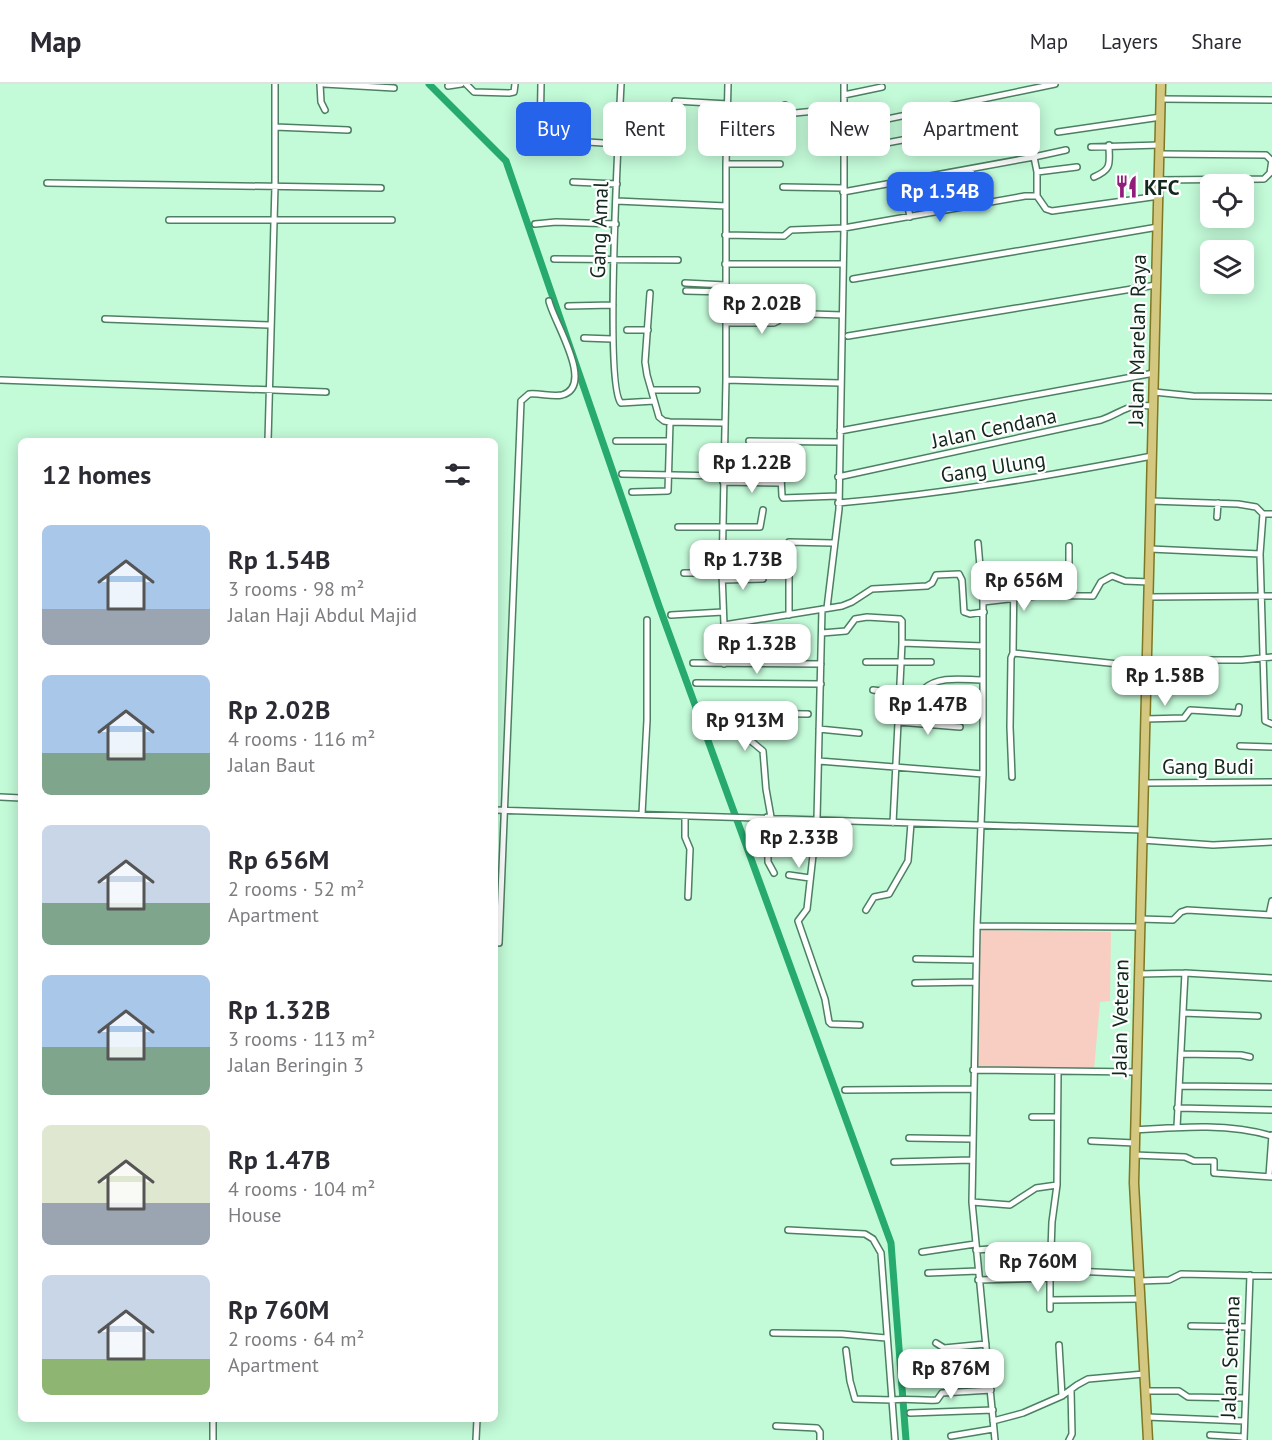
<!DOCTYPE html>
<meta charset="utf-8">
<style>
body{margin:0;font-family:"PT Sans",sans-serif;background:#f7f7f7;color:#2b2b33;height:100vh;display:flex;flex-direction:column;font-size:22px;white-space:nowrap}
*{box-sizing:border-box;margin:0}
p{font-size:20px;color:#7c7c81}
.icon{flex:none;width:33px;height:33px;fill:none;stroke:currentColor;stroke-width:2;stroke-linecap:round;stroke-linejoin:round}
.map{position:relative;flex:1;overflow:hidden}
.sheet{position:absolute;left:18px;top:354px;width:480px;height:984px;display:flex;flex-direction:column;background:#fff;border-radius:9px;box-shadow:0 3px 15px #0003}
.sheet>*{flex:none}
.top-card{position:absolute;left:516px;top:18px;width:570px;height:54px;display:flex;gap:12px}
.buttons{position:absolute;left:1200px;top:90px;display:grid;gap:12px}
.buttons a{display:grid;place-items:center;width:54px;height:54px;border-radius:9px;background:#fff;box-shadow:0 3px 15px #0003;font-size:30px}
.price{position:absolute;translate:-50% -51px;padding:0 14px;border-radius:12px;background:#fff;color:#222;font-size:20px;line-height:39px;filter:drop-shadow(0 2px 3px #0008)}
.price::after{content:'';position:absolute;left:50%;top:36px;width:18px;height:14px;margin-left:-9px;background:inherit;clip-path:polygon(0 0,100% 0,50% 100%)}
.price.on{background:#2563eb;color:#fff}
ul{padding:0;list-style:none}
li{display:flex;align-items:center;gap:18px;height:150px;padding:0 24px}
li span{display:grid;place-items:center;flex:none;width:168px;height:120px;border-radius:9px;color:#555}
li>.icon{margin-inline-start:auto}
span .icon{width:72px;height:72px;fill:#fffc;stroke-width:1}
li b{font-size:26px}
h2{display:flex;justify-content:space-between;align-items:center;height:72px;padding:0 24px;font-size:26px}
.tag{padding:0 21px;border-radius:9px;background:#fff;box-shadow:0 3px 15px #0003;font-size:21px;line-height:54px}
.tag.on{background:#2563eb;color:#fff}
header{display:flex;align-items:center;gap:36px;box-sizing:border-box;height:84px;padding:0 30px;background:#fff;border-bottom:2px solid #e1e1e2}
header strong{font-size:28px}
nav{display:flex;gap:33px;margin-inline-start:auto;font-size:21px}
.map>svg:first-child{display:block}
.green{fill:#f7cec1}
.lines{fill:none;stroke-linecap:round;stroke-linejoin:round}
.canal{stroke:#26aa6e;stroke-width:7}
.street-casing{stroke:#4d8063;stroke-width:8}
.primary-casing{stroke:#7e7724;stroke-width:11}
.street{stroke:#fff;stroke-width:5}
.primary{stroke:#d4c77f;stroke-width:8}
.labels{text-anchor:middle;dominant-baseline:central;stroke-width:4.5;stroke-linejoin:round;paint-order:stroke}
.poi-label{font-size:21px;font-weight:bold;fill:#12281c;stroke:#fff;text-anchor:start}
.street-label{font-size:21px;fill:#12281c;stroke:#fff}
</style>
<header>
<strong>Map</strong>
<nav><a>Map</a><a>Layers</a><a>Share</a></nav>
</header>
<div class="map">
<svg width="1272" height="1356" viewBox="0 0 1272 1356">
<rect width="100%" height="100%" fill="#c3fad8"/>
<path class="green" d="M980,846L1111,848L1110,917L1100,918L1094,985L976,983Z"/>
<g class="lines">
<path class="canal" d="M429,0L506,77L659,522L891,1159L906,1356"/>
<defs>
<path id="street" d="M320,0L321,18L325,26
M324,0L394,4
M466,0L474,8L509,9L514,8L515,0
M541,0L540,55L619,60
M621,0C619,42 604,302 621,319L654,317
M728,0L726,80V296L722,489L724,541L842,522L852,518L872,505L927,502L932,499L936,491L959,490L962,496L964,528L970,530L984,528
M448,2L461,0
M844,11L882,3
M1161,15L1272,16
M675,17L728,20
M785,30L815,27
M727,39L781,37L785,30V21
M275,43L348,46
M844,44L1055,0
M1058,48L1161,33
M711,57L726,58
M1091,63L1160,61
M844,67L913,54
M1160,70L1266,71L1271,76
M1034,73L1066,66
M726,80H780
M971,85L975,121
M1037,88L1077,83
M1094,93C1113,85 1109,79 1109,61
M1159,96L1264,95L1270,89L1272,76
M903,97L910,133
M573,98L617,100
M47,99L381,104
M783,103L843,104
M843,108L1034,73L1037,88V112
M1037,112L1046,125L1052,127L1159,112
M617,117L726,122
M169,136H392
M535,140L556,138L616,140
M725,151L784,152L791,146L844,144L1025,112H1037
M554,175L678,176
M725,180H843
M853,195L1158,143
M685,199L726,201
M686,207L726,208
M650,209L645,278L647,291L659,333L664,337L670,338L724,339
M726,217H773
M568,222L613,221
M105,235L269,241
M726,239H774L778,237L781,229L842,231
M627,246H648
M848,252L1156,201
M584,254L612,255
M0,296L326,308
M726,296L840,299
M652,306H697
M1154,308L1193,312L1272,313
M840,347L1154,289
M268,357L275,102V0
M616,357H669
M749,357L839,358
M622,390L723,392
M781,392L782,412L783,414L838,412
M838,393L1101,336C1124,328 1126,319 1153,322
M723,398L781,399
M632,408L668,407L670,338
M1151,417L1238,420L1256,423L1263,430H1272
M838,419C944,410 1048,392 1152,372
M1263,430L1260,470L1265,637L1272,640
M1217,433L1218,419
M678,443H760L763,426
M978,459L983,518
M1150,465L1260,470
M684,489H722
M723,496L763,495
M1069,512V462
M1149,513L1272,512
M827,524L839,425L844,144V0
M822,525L817,735L807,825L798,837L825,915L829,938L831,940L860,941
M671,531L723,528
M789,531V458L833,459
M724,541V580
M822,549L846,547L855,535L867,533L900,535L902,537V559
M1013,569L1014,488L1024,482H1033
M1204,576H1242L1272,573
M866,578H931
M693,579L821,580
M696,599L821,600
M924,605C939,591 964,596 983,596
M873,606L899,609
M752,628L751,657L763,667L766,705L771,733
M708,629L808,630
M1145,635L1184,634L1190,626L1238,629L1239,623
M898,638L960,643
M819,645L859,649
M1240,662L1272,663
M819,677L983,690
M1012,693L1010,643L1011,574L1013,569L1147,583
M1144,699L1272,698
M0,713L21,714
M495,726L1143,746
M642,730L647,636V536
M685,732V753L690,765L688,813
M767,733L768,778L774,789
M893,739L902,559L983,562
M1142,756L1213,761L1272,758
M789,791L810,794
M866,826L874,813L889,810L908,777L911,739
M1269,831L1272,817
M1140,835L1173,836L1181,828L1187,826L1272,831
M977,842L1140,843
M499,859L521,317L529,310C540,309 552,313 562,311C596,302 553,237 549,217
M916,875L976,876
M1139,890L1185,889L1272,894
M915,899L976,898
M1183,929L1258,932
M1181,970L1241,971L1250,973
M973,986L1137,988
M1181,1002L1272,1003
M845,1006L973,1005
M1177,1024L1272,1026
M1032,1033H1057
M1177,1043L1185,889
M1135,1046C1180,1043 1228,1039 1272,1052
M909,1054L972,1055
M1091,1057L1135,1059
M1134,1071L1185,1073L1194,1077H1214V1089L1272,1093
M894,1078L972,1076
M1269,1092L1272,1051
M972,1118L1010,1121L1036,1104L1057,1101
M788,1146L865,1150L873,1155L881,1169L892,1316L855,1315L850,1297L846,1266
M976,1166L1017,1163L1051,1164
M922,1168L975,1160
M1050,1184L1066,1183L1074,1187L1138,1190
M928,1189L978,1187
M1050,1194V1225
M978,1196L1050,1194L1052,1138L1057,1101L1058,988
M1139,1197L1169,1196L1181,1190L1272,1192
M1050,1216L1140,1215
M1191,1242L1248,1243
M773,1249L842,1250L886,1254
M936,1259L944,1264L986,1260
M1059,1261L1062,1312
M912,1290L973,1283L988,1280
M1145,1307H1179L1188,1313L1245,1314
M910,1329L993,1326
M1147,1333L1244,1337
M213,1335V1356
M993,1337L1023,1329L1062,1312L1077,1301L1088,1295L1144,1290
M776,1342L817,1344L820,1348V1356
M1210,1351L1244,1353
M951,1352L993,1345
M476,1356L477,1335
M895,1356L892,1316C907,1314 922,1317 937,1316L942,1309L991,1306
M995,1356L972,1118L977,842L983,690V518L1045,511L1093,512L1101,498L1112,492L1125,497L1149,498
M1069,1356L1072,1350L1071,1306
M1244,1356L1250,1191"/>
<path id="primary" d="M1148,1356L1134,1099L1161,0"/>
</defs>
<use href="#street" class="street-casing"/>
<use href="#primary" class="primary-casing"/>
<use href="#street" class="street"/>
<use href="#primary" class="primary"/>
</g>
<defs>
<symbol id="restaurant-bare" viewBox="-9 -9 18 18"><path d="M-5-6h1v4h1v-4h1v4h1v-4h1v5L-1.5 .5V6h-2V.5L-5-1ZM5-6V6H3V1.5H1.5Q1.5-4 5-6Z" fill="#911c7a" stroke="#fff" stroke-width="2.5" paint-order="stroke"/></symbol>
</defs>
<g fill-rule="evenodd">
<use href="#restaurant-bare" x="1110" y="86" width="33" height="33"/>
</g>
<g class="labels">
<g class="poi-label">
<text x="1144" y="103">KFC</text>
</g>
<g class="street-label">
<text transform="translate(599 146) rotate(-88)">Gang Amal</text>
<text transform="translate(1137 256) rotate(-89)">Jalan Marelan Raya</text>
<text transform="translate(994 344) rotate(-12)">Jalan Cendana</text>
<text transform="translate(993 383) rotate(-9)">Gang Ulung</text>
<text x="1208" y="682">Gang Budi</text>
<text transform="translate(1120 934) rotate(-89)">Jalan Veteran</text>
<text transform="translate(1230 1273) rotate(-88)">Jalan Sentana</text>
</g>
</g>
</svg>
<div class="buttons">
<a><svg class="icon" aria-label="locate" viewBox="0 0 24 24"><circle cx="12" cy="12" r="6"/><path d="M12 2v4M12 18v4M2 12h4M18 12h4"/></svg></a>
<a><svg class="icon" aria-label="layers" viewBox="0 0 24 24"><path d="M12 4l9 5-9 5-9-5zM3 14l9 5 9-5"/></svg></a>
</div>
<b class="price on" style="left:940px;top:139px">Rp 1.54B</b>
<b class="price" style="left:762px;top:251px">Rp 2.02B</b>
<b class="price" style="left:752px;top:410px">Rp 1.22B</b>
<b class="price" style="left:743px;top:507px">Rp 1.73B</b>
<b class="price" style="left:1024px;top:528px">Rp 656M</b>
<b class="price" style="left:757px;top:591px">Rp 1.32B</b>
<b class="price" style="left:1165px;top:623px">Rp 1.58B</b>
<b class="price" style="left:928px;top:652px">Rp 1.47B</b>
<b class="price" style="left:745px;top:668px">Rp 913M</b>
<b class="price" style="left:799px;top:785px">Rp 2.33B</b>
<b class="price" style="left:1038px;top:1209px">Rp 760M</b>
<b class="price" style="left:951px;top:1316px">Rp 876M</b>
<div class="top-card">
<a class="tag on">Buy</a>
<a class="tag">Rent</a>
<a class="tag">Filters</a>
<a class="tag">New</a>
<a class="tag">Apartment</a>
</div>
<section class="sheet">
<h2>12 homes<svg class="icon" aria-label="filters" viewBox="0 0 24 24"><path d="M4 7h16M4 17h16"/><circle cx="9" cy="7" r="2"/><circle cx="15" cy="17" r="2"/></svg></h2>
<ul>
<li><span style="background:linear-gradient(#a9c7e8 70%,#9aa5b1 0)"><svg class="icon" aria-label="home" viewBox="0 0 24 24"><path d="M3 11l9-7 9 7M6 9v11h12V9"/></svg></span><div><b>Rp 1.54B</b><p>3 rooms · 98 m²</p><p>Jalan Haji Abdul Majid</p></div></li>
<li><span style="background:linear-gradient(#a9c7e8 65%,#7fa58c 0)"><svg class="icon" aria-label="home" viewBox="0 0 24 24"><path d="M3 11l9-7 9 7M6 9v11h12V9"/></svg></span><div><b>Rp 2.02B</b><p>4 rooms · 116 m²</p><p>Jalan Baut</p></div></li>
<li><span style="background:linear-gradient(#c9d6e8 65%,#7fa58c 0)"><svg class="icon" aria-label="home" viewBox="0 0 24 24"><path d="M3 11l9-7 9 7M6 9v11h12V9"/></svg></span><div><b>Rp 656M</b><p>2 rooms · 52 m²</p><p>Apartment</p></div></li>
<li><span style="background:linear-gradient(#a9c7e8 60%,#7fa58c 0)"><svg class="icon" aria-label="home" viewBox="0 0 24 24"><path d="M3 11l9-7 9 7M6 9v11h12V9"/></svg></span><div><b>Rp 1.32B</b><p>3 rooms · 113 m²</p><p>Jalan Beringin 3</p></div></li>
<li><span style="background:linear-gradient(#dfe7d0 65%,#9aa5b1 0)"><svg class="icon" aria-label="home" viewBox="0 0 24 24"><path d="M3 11l9-7 9 7M6 9v11h12V9"/></svg></span><div><b>Rp 1.47B</b><p>4 rooms · 104 m²</p><p>House</p></div></li>
<li><span style="background:linear-gradient(#c9d6e8 70%,#8fb573 0)"><svg class="icon" aria-label="home" viewBox="0 0 24 24"><path d="M3 11l9-7 9 7M6 9v11h12V9"/></svg></span><div><b>Rp 760M</b><p>2 rooms · 64 m²</p><p>Apartment</p></div></li>
</ul>
</section>
</div>
